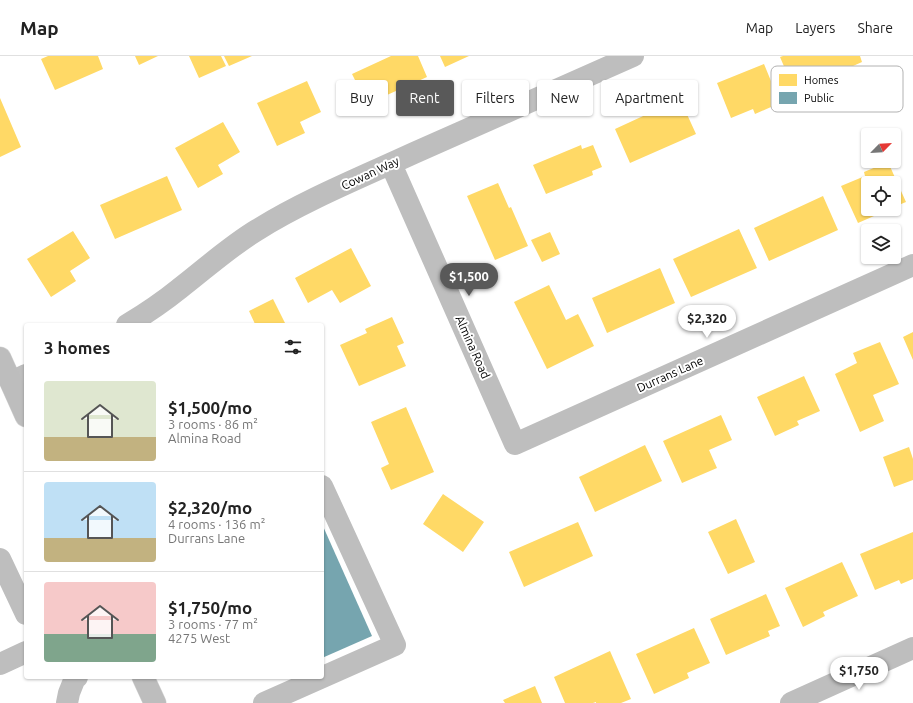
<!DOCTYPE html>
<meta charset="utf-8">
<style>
body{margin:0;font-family:Ubuntu,sans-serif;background:#f2f2f2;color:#222;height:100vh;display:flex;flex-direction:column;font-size:15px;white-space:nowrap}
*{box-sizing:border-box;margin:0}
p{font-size:13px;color:#767676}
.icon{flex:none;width:22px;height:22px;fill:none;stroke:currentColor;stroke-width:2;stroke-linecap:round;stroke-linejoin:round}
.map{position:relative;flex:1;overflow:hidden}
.details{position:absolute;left:24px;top:267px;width:300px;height:356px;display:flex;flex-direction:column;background:#fff;border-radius:4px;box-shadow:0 1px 3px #0004}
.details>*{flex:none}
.hud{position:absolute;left:336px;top:24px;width:380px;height:36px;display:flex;gap:8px}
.needle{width:26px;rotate:66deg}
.fabs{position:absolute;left:861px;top:72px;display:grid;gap:8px}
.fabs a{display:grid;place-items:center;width:40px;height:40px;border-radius:4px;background:#fff;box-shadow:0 1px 3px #0004;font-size:20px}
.price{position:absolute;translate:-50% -34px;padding:0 9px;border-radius:14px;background:#fff;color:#222;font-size:13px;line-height:26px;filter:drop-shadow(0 1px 2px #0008)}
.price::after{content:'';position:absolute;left:50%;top:24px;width:12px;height:9px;margin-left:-6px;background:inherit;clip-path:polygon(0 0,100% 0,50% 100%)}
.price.active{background:#595959;color:#fff}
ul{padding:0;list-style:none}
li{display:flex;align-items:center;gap:12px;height:100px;padding:0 20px}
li+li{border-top:1px solid #e0e0e0}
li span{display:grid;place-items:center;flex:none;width:112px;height:80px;border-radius:4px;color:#555}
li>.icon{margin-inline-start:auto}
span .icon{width:48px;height:48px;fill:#fffc;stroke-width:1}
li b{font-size:17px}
h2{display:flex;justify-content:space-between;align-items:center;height:48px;padding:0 20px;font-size:17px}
.pill{padding:0 14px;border-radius:4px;background:#fff;box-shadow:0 1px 3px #0004;font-size:14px;line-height:36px}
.pill.active{background:#595959;color:#fff}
header{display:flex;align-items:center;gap:24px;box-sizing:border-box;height:56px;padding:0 20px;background:#fff;border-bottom:1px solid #e0e0e0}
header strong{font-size:19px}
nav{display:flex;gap:22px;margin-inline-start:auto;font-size:14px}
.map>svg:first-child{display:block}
.homes{fill:#ffd966}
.public{fill:#76a5af}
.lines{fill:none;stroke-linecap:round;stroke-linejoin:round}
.major-casing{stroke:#dbdbdb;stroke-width:23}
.minor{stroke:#bebebe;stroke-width:22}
.major{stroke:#bdbdbd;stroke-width:22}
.labels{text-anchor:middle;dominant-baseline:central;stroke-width:4;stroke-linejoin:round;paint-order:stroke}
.street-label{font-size:12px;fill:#000;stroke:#fff}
.key{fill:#fff;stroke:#b2b2b2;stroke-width:1}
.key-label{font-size:11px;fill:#000}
</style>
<header>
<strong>Map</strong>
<nav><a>Map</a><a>Layers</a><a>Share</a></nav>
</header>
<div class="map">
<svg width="913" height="647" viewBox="0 0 913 647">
<rect width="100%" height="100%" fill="#fff"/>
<path class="homes" d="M48,0H98L103,13L55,34L41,3Z
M135,0H158L139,9Z
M189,0H221L226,10L199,22Z
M224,0H252L229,10Z
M391,0H418L427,21L367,48L352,18Z
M440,0H469L445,11Z
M783,0H860L862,6L795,36L780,1Z
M764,8L780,47L755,58L753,53L731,62L717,27Z
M307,25L321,56L300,66L305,77L277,90L257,47Z
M0,42L21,91L0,101Z
M680,43L696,78L630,107L615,73Z
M223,66L240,96L218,109L223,118L198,132L175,92Z
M581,89L582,93L593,89L602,111L592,115L593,119L546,138L533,109Z
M888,106L906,146L894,151V127H868V153H890L858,167L841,130L865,120L864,116Z
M167,120L182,154L115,183L100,149Z
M498,127L509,152L511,151L528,190L495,204L467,140Z
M823,140L838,174L769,205L754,172Z
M739,173L757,212L691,241L673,203Z
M73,175L90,202L70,215L76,225L51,241L27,203Z
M550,176L560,198L542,206L531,184Z
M351,192L371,230L340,247L332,234L308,247L295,222Z
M660,212L675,247L607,277L592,242Z
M549,229L566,264L578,258L594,290L547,313L514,246Z
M273,243L286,269H251L255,268L249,255Z
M392,261L404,287L397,290L406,310L359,330L340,289L367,277L365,273Z
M913,276V304L903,281Z
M880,286L899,328L873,339L884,365L860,376L835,318L857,307L853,297Z
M804,320L820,355L797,365L799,369L775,380L757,341Z
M406,351L434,416L391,434L381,412L389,408L371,366Z
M721,359L732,384L709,394L717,412L682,427L663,385Z
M645,389L662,425L595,456L579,421Z
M909,391L913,403V424L894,431L883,401Z
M443,438L484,466L463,496L423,468Z
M736,463L755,506L728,518L708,476Z
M578,466L593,500L524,531L509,496Z
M913,476V523L901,528L899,524L875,534L860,498Z
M842,506L858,540L823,556L825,560L803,571L785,532Z
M766,538L780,570L768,575L770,580L726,599L710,563Z
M694,572L710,607L687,617L689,622L654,638L636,598Z
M610,595L631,643L621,647H596V646L593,647H565L554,621Z
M535,630L542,647H505L503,644Z"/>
<path class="public" d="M322,468L372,580L322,602Z"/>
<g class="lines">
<defs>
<path id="major" d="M0,302L26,360
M143,621L155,647"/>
</defs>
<use href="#major" class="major-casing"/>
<path class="minor" d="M391,108L515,388L913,209
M127,269C145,258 163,246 179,233C205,213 229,191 257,174C305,144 362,121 414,97C487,65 560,32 633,0
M11,326L26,319
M0,503L26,558
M0,608L26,596
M67,647L69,637L75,622L77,621
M264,647L395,589L322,430
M791,647L913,592"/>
<use href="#major" class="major"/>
</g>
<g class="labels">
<g class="street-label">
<text transform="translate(370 117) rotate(-25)">Cowan Way</text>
<text transform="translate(473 291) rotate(66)">Almina Road</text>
<text transform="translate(670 318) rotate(-24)">Durrans Lane</text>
</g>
</g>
<rect x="771" y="10" width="132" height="46" rx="6" class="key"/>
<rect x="779" y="18" width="18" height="12" fill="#ffd966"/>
<rect x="779" y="36" width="18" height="12" fill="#76a5af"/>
<g class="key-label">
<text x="804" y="28">Homes</text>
<text x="804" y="46">Public</text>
</g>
</svg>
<div class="fabs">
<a><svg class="needle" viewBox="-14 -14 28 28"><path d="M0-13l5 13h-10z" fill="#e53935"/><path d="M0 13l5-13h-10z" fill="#767676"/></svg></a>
<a><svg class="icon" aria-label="locate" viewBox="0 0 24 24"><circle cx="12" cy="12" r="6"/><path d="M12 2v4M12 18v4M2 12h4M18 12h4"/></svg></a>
<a><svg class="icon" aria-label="layers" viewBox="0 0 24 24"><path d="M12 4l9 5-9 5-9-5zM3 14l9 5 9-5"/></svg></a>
</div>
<b class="price active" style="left:469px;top:241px">$1,500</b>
<b class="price" style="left:707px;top:283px">$2,320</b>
<b class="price" style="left:859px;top:635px">$1,750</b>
<div class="hud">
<a class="pill">Buy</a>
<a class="pill active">Rent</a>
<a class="pill">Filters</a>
<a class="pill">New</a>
<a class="pill">Apartment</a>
</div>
<section class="details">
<h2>3 homes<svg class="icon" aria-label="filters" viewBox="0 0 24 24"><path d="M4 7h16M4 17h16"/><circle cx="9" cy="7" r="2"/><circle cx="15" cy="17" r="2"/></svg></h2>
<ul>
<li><span style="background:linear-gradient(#dfe7d0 70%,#c2b280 0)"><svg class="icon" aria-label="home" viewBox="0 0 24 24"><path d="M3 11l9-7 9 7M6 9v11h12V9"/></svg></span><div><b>$1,500/mo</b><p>3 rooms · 86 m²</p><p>Almina Road</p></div></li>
<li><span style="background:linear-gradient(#bfe0f5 70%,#c2b280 0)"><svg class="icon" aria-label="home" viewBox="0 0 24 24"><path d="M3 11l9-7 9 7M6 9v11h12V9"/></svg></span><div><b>$2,320/mo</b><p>4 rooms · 136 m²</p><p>Durrans Lane</p></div></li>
<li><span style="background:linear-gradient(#f6c9c9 65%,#7fa58c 0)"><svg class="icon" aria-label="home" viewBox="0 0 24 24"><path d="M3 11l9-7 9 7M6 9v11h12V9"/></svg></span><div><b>$1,750/mo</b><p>3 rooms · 77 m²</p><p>4275 West</p></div></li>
</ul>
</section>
</div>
